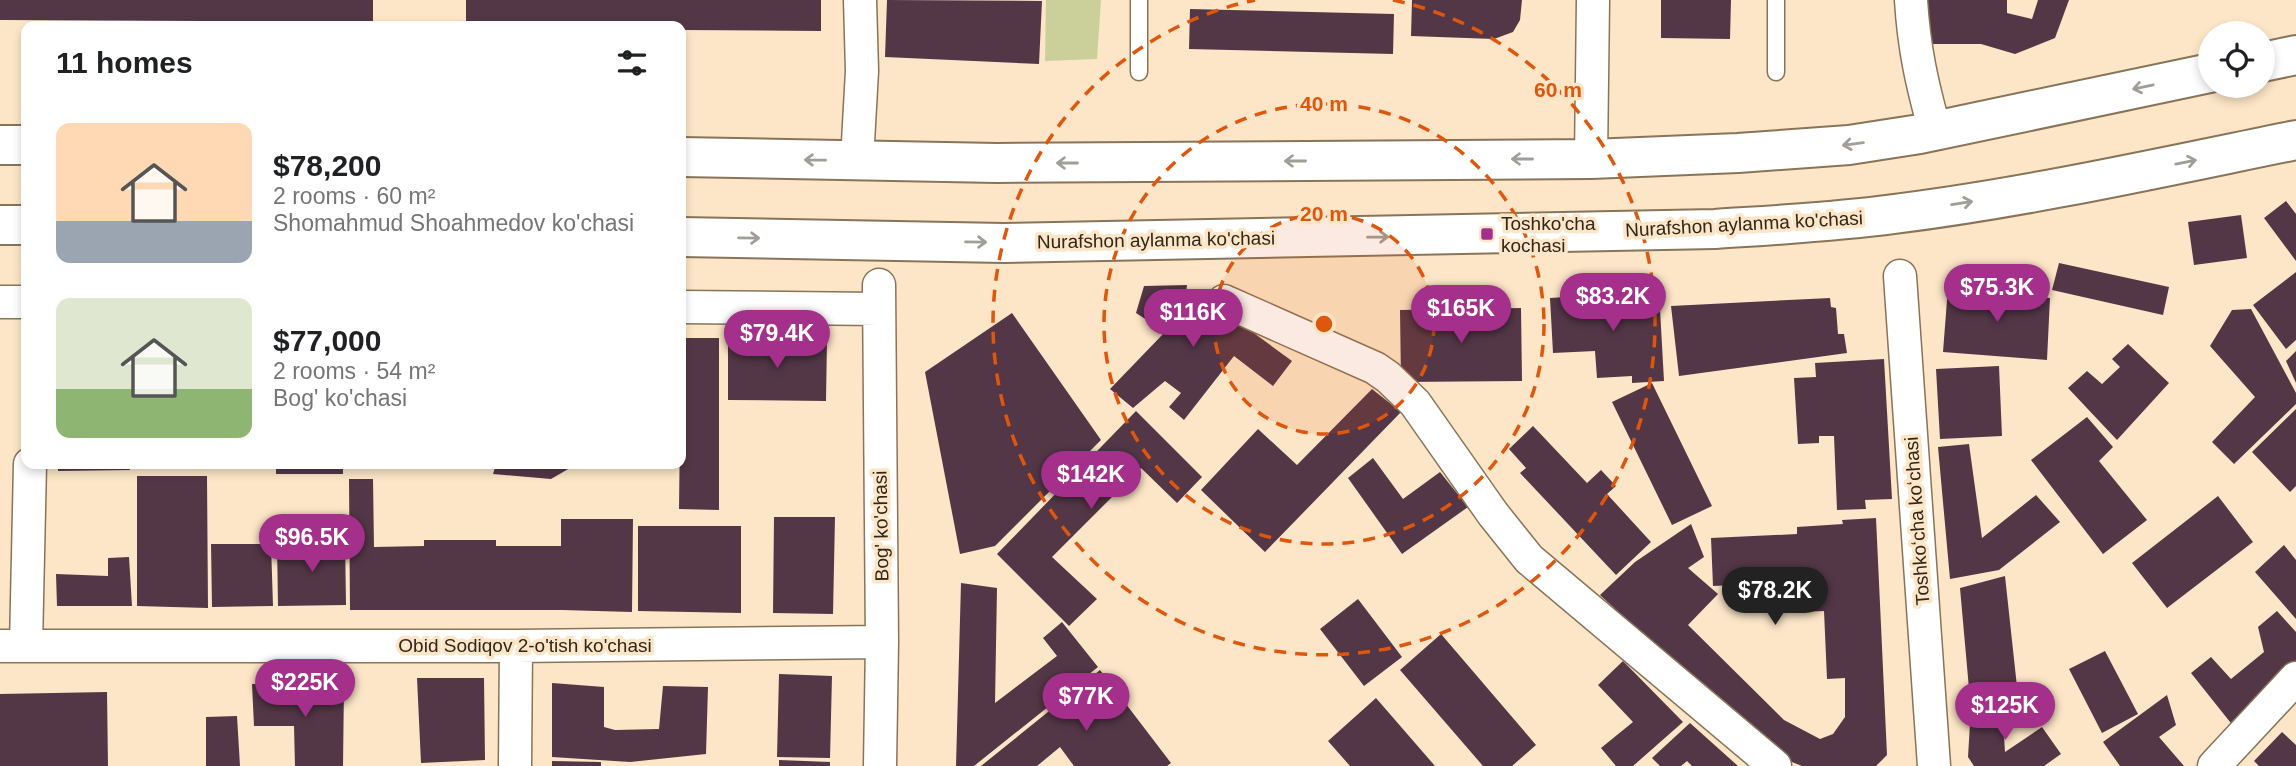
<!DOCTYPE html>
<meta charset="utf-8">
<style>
body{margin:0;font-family:Arial,sans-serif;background:#f6f6f6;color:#202124;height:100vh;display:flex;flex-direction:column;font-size:26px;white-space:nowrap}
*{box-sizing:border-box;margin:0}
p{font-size:23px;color:#757577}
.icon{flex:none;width:38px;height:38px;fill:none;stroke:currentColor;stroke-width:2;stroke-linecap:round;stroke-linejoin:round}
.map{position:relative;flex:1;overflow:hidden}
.details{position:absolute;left:21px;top:21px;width:665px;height:448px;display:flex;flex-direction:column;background:#fff;border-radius:14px;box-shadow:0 4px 10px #0003}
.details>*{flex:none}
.tools{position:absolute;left:2198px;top:21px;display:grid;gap:14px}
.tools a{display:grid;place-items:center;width:77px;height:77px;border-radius:50%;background:#fff;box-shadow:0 4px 10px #0003;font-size:35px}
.price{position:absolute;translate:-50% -60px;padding:0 16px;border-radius:24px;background:#a4308b;color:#fff;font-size:23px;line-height:46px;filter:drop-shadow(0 2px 4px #0008)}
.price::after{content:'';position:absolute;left:50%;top:42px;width:21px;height:16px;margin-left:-10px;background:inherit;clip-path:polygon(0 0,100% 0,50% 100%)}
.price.current{background:#222;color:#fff}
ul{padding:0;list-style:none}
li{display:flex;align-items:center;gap:21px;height:175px;padding:0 35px}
li span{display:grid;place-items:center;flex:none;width:196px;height:140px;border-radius:14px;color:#555}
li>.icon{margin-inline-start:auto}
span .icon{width:84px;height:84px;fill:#fffc;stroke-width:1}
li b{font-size:30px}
h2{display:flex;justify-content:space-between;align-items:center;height:84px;padding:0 35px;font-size:30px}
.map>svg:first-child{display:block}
.green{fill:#cbd09a}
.building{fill:#543747}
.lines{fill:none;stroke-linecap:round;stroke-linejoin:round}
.service-casing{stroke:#887458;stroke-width:19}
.minor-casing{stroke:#887458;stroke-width:35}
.primary-casing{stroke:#887458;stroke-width:42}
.service{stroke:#fff;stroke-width:16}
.minor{stroke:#fff;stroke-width:32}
.primary{stroke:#fff;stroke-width:38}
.oneway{stroke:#a19e98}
.ring{fill:none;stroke:#df560d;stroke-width:3.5;stroke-dasharray:12 9}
.poi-dot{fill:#a4308b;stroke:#fde6c7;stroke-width:2.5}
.labels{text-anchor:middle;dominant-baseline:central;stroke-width:7;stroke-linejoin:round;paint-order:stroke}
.poi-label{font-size:19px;fill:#2f271b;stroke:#fde6c7;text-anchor:start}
.street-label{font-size:19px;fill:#2f271b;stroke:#fde6c7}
.centre{fill:#df560d;stroke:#fde6c7;stroke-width:3.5}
.ring-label{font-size:21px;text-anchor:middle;font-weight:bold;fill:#df560d;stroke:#fde6c7;stroke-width:7;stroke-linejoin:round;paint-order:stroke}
</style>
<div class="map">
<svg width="2296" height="766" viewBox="0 0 2296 766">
<rect width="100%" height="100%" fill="#fde6c7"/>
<path class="green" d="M1046,0H1101L1097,59L1045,61Z"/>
<path class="building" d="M0,0H373V22L0,20Z
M466,0H821V31L681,30V26H466Z
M887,0L1042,1L1039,64L885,57Z
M1412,0H1522L1520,20L1513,32L1494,39L1411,36Z
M1661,0H1731L1730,39L1661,38Z
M1927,0H2007V13L2032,19L2038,0H2069L2055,38L2015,54L1981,44H1929Z
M1190,9L1394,14L1393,54L1189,49Z
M2286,201L2296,214V261L2264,218Z
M2241,215L2247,258L2194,265L2188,222Z
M2059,263L2169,287L2163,315L2052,290Z
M2296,272V340L2286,349L2253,305Z
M1187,285L1186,293L1236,320L1292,361L1273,386L1234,356L1184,420L1169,407L1181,393L1165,381L1133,408L1110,389L1165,332L1136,313L1144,286Z
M1948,287L2050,298L2047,360L1943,352Z
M1659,291L1664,381L1632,383V376L1597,378L1595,351L1553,353L1550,298Z
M1830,298L1831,307L1836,308L1838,334H1844L1847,353L1679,376L1671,306Z
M1521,308L1522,381L1401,382L1400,310Z
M2251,309L2296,393V404L2234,464L2212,442L2255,397L2210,346L2232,310Z
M1012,313L1101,440L995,546L960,554L925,372Z
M681,338H719V510L679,509Z
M728,339L827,340L826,401L728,400Z
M2128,344L2169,383L2117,440L2068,388L2087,371L2102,384L2120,367L2112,359Z
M2296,351V383L2286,361Z
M1884,359L1892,499L1865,500L1866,509L1837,510L1834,436H1819V443L1798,444L1794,378L1816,377L1815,363Z
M1999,366L2002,436L1940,439L1936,369Z
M1652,383L1712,506L1672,525L1612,402Z
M1372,389L1401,412L1265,552L1201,490L1258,429L1297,465Z
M2296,409V486L2290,492L2252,452Z
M1136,411L1202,477L1177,503L1141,468L1052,557L1097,599L1069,626L997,554Z
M2087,417L2113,447L2099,461L2147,520L2103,554L2031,460Z
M1533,426L1587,483L1601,470L1616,486L1607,494L1651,542L1616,575L1520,473L1526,468L1509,449Z
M1969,444L1982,538L2036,495L2060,522L1999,570L1950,579L1938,447Z
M1373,458L1403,499L1440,472L1468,507L1402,554L1348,478Z
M58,464H129L130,470L58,471Z
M276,464H343V474H276Z
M496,464H577L551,479L493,474Z
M137,476H207L208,608L137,606Z
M349,479H373L374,547L424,546V540H496V546H561V519H633L632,612L562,610H350Z
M2218,496L2253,542L2167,608L2132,563Z
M774,517H835L833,614L773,613Z
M1876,518L1887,755L1876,766H1802L1774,755L1600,595L1635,562L1691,524L1704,557L1688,568L1718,594L1688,625L1784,720L1820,739L1833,734L1845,717V678L1827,679L1824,611L1800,612L1799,582L1713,586L1711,538L1797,534V527L1843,524L1842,520Z
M638,526H741V613L638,611Z
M345,541L346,605L278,606L277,542Z
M211,544H271L273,606L212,607Z
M2284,545L2296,560V619L2255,572Z
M129,557L132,606H57L56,574L108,576V558Z
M2005,576L2018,696L1970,700L1960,588Z
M961,583L997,588L995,703L1057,656L1043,638L1062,622L1098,667L974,766H956Z
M1358,599L1402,657L1364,686L1320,629Z
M2277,611L2296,632V662L2234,727L2191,673L2211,657L2231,679L2264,652L2258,627Z
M1441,634L1536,745L1512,766H1483L1400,670Z
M2105,651L2138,714L2102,733L2069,669Z
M1623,661L1683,722L1633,766H1616L1601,748L1633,722L1598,685Z
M1100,670L1171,763L1167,766H1074L1060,747L1037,766H981Z
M779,674L832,676L830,758L777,757Z
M417,678H484L485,760L421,763Z
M552,683L604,687V727L615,730L659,729L663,686L708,687L706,754L630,762L552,757Z
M252,684L344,685L343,766H295L294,726H254Z
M107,692L108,766H0V694Z
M2167,695L2176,725L2159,737L2184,766H2120L2103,742Z
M1376,698L1435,766H1350L1328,741Z
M2002,703L2005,752L2042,727L2061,754L2044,766H1974L1968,757L1971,707Z
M237,716L240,766H206V717Z
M1690,723L1738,766H1692L1687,761L1681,766H1660L1652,758Z
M2282,732L2296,745V766H2259L2254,761Z
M779,760L830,762V766H779Z
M552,761L601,762V766H552Z"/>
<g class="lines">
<defs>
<path id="service" d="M1139,0V72
M1776,72V0"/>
<path id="minor" d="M1911,0C1914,49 1922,84 1935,131
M1591,159L1593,0
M857,160L862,71L860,0
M1900,276L1934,766
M879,285L882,642L880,766
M1224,301L1375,368L1388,377L1415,403L1493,514L1529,559L1775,766
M0,302H26
M681,307L879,309
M0,646H516L882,642
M26,646L30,464
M515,766L516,646
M2214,766L2296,678"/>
<path id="primary" d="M2263,62L2296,55
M0,145H26
M681,157L997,163L1591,159L1738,153L1849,145L1920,134L2210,73
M0,225H26
M681,237L1004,243L1715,229C1775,225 1835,222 1894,214C2029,197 2163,167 2296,140"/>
</defs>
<use href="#service" class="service-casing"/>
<use href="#minor" class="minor-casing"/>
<use href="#primary" class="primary-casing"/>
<use href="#service" class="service"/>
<use href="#minor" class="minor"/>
<use href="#primary" class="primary"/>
</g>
<defs><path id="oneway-shaft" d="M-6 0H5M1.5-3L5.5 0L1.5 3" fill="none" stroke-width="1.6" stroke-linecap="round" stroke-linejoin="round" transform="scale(1.75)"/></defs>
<g class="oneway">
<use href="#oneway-shaft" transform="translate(2143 87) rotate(168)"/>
<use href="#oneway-shaft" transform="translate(1853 144) rotate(173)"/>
<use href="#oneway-shaft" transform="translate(1522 159) rotate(180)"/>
<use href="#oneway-shaft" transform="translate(815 160) rotate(-179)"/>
<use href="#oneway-shaft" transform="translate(1295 161) rotate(180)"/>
<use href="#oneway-shaft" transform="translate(2186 162) rotate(-11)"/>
<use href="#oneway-shaft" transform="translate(1067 163) rotate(180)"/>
<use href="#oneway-shaft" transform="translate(1962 203) rotate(-9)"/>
<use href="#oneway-shaft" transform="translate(1378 237) rotate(-1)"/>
<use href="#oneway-shaft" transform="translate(749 238) rotate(1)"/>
<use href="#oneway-shaft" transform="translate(976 242) rotate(1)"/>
</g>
<circle cx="1324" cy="324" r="110" fill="#df560d" fill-opacity=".12"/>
<g class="ring">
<circle cx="1324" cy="324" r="110"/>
<circle cx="1324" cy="324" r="220"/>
<path d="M1393 0A331 331 0 1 1 1255 0"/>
</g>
<rect class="poi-dot" x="1480" y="227" width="14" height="14" rx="3.5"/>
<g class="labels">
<g class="poi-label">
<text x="1501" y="223">Toshko'cha<tspan x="1501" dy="22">kochasi</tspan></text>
</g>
<g class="street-label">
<text transform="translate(1744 224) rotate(-3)">Nurafshon aylanma ko'chasi</text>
<text transform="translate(1156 240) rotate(-1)">Nurafshon aylanma ko'chasi</text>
<text transform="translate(1917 521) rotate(-94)">Toshkoʻcha koʻchasi</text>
<text transform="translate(881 526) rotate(-91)">Bog' ko'chasi</text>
<text x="525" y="645">Obid Sodiqov 2-o'tish ko'chasi</text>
</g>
</g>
<circle cx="1324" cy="324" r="10" class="centre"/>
<g class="ring-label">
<text x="1558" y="97">60 m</text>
<text x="1324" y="111">40 m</text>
<text x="1324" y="221">20 m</text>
</g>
</svg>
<div class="tools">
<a><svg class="icon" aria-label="locate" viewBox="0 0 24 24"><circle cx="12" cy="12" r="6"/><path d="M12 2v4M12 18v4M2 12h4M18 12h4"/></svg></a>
</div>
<b class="price" style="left:1997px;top:324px">$75.3K</b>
<b class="price" style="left:1613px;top:333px">$83.2K</b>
<b class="price" style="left:1461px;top:345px">$165K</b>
<b class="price" style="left:1193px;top:349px">$116K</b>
<b class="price" style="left:777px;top:370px">$79.4K</b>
<b class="price" style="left:1091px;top:511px">$142K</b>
<b class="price" style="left:312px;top:574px">$96.5K</b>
<b class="price current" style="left:1775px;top:627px">$78.2K</b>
<b class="price" style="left:305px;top:719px">$225K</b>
<b class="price" style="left:1086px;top:733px">$77K</b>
<b class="price" style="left:2005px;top:742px">$125K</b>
<section class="details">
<h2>11 homes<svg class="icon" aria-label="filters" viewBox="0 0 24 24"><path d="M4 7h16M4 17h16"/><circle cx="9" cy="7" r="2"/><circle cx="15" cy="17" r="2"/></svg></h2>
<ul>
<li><span style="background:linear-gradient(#ffd9b3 70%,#9aa5b1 0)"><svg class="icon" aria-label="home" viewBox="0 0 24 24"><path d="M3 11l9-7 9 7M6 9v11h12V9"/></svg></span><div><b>$78,200</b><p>2 rooms · 60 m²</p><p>Shomahmud Shoahmedov ko'chasi</p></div></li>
<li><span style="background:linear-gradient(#dfe7d0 65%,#8fb573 0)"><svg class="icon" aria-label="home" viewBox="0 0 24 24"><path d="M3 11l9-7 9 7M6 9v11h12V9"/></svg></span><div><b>$77,000</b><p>2 rooms · 54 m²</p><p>Bog' ko'chasi</p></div></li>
</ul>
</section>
</div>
